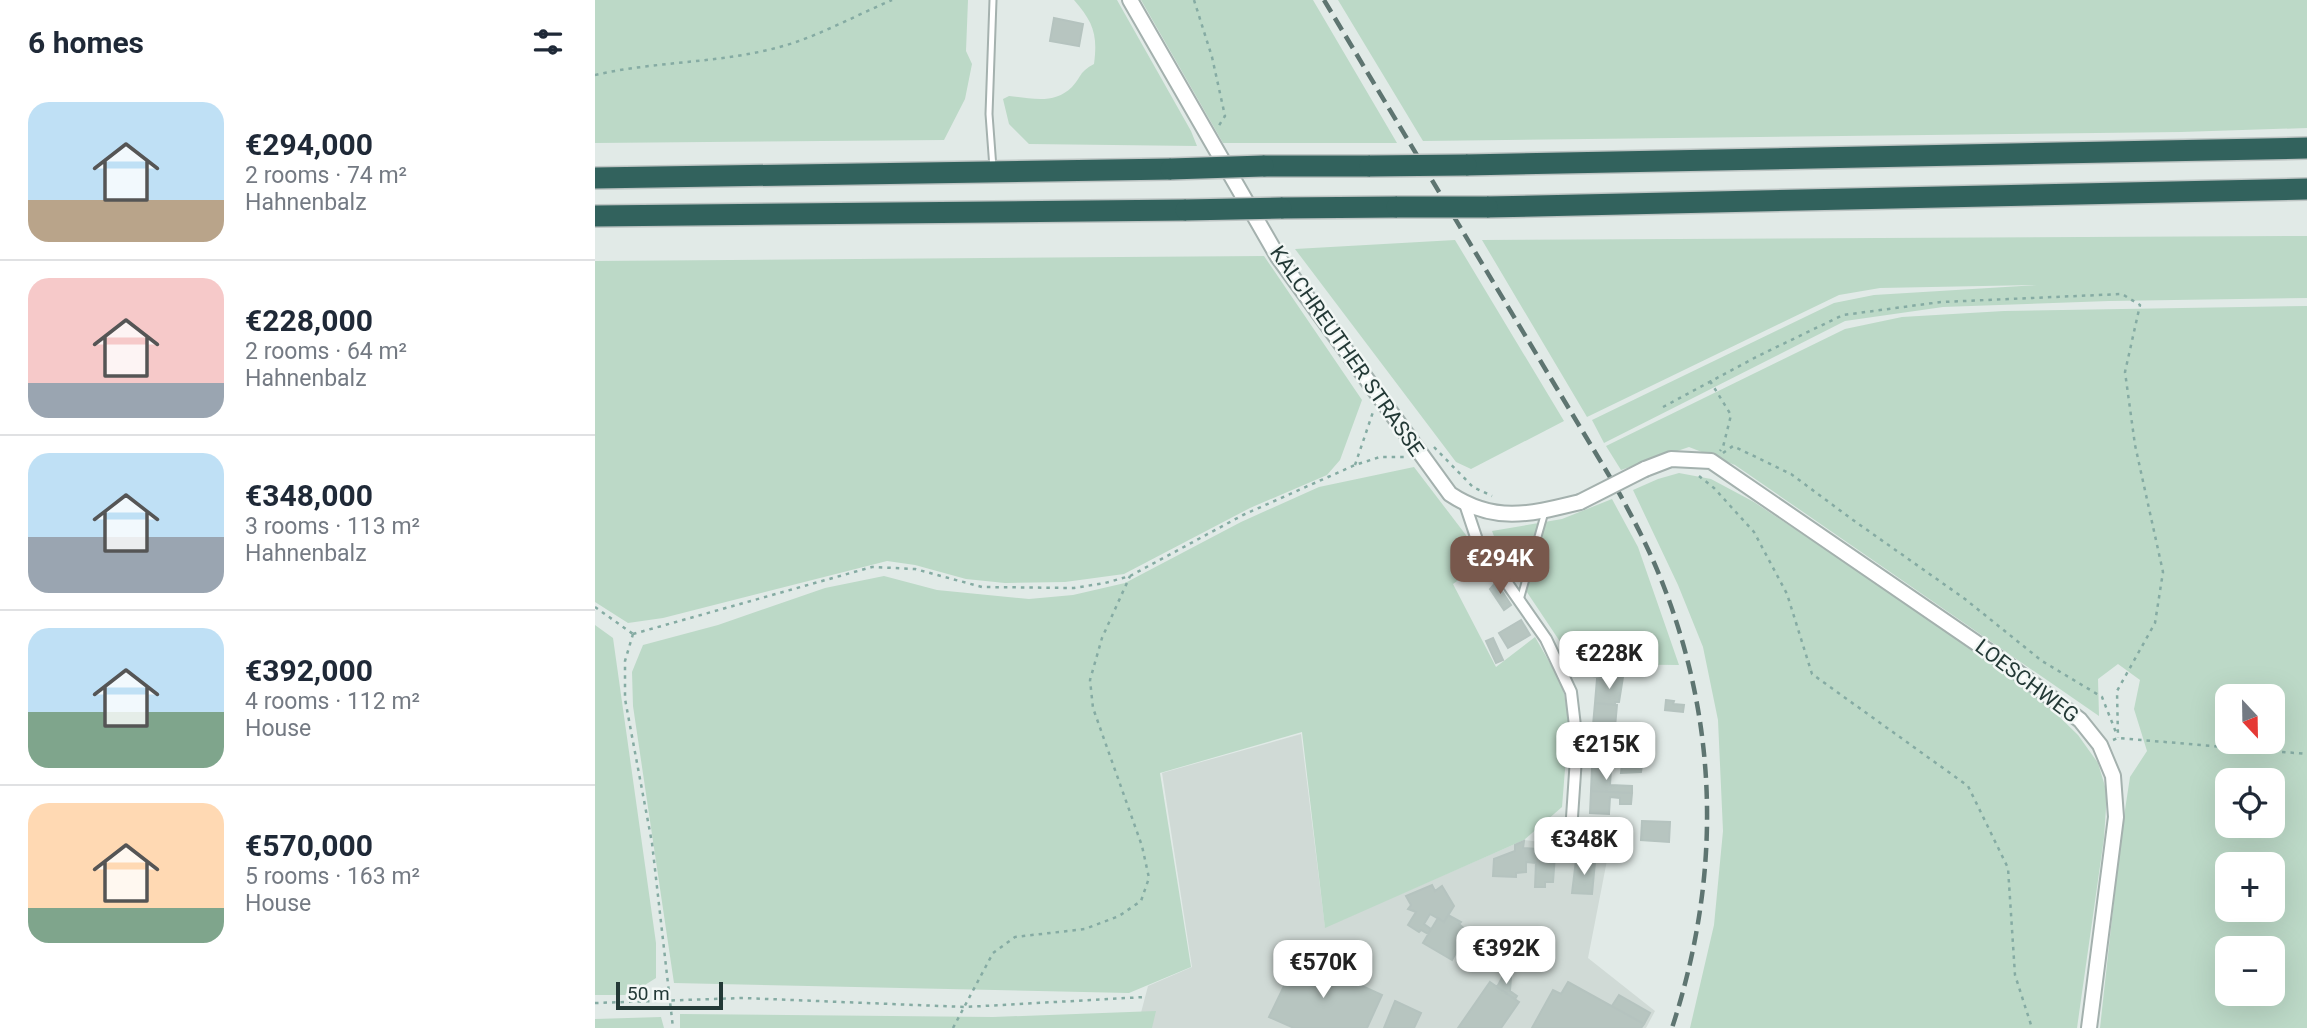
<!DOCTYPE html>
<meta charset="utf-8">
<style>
body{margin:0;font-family:Roboto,sans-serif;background:#f2f2f3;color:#1f2937;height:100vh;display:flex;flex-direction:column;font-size:26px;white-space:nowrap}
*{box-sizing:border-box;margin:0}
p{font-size:23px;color:#747a83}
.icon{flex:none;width:38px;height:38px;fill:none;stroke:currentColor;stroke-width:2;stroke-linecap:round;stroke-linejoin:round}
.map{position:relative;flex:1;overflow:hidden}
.sheet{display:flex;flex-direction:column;background:#fff;width:595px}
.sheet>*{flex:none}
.needle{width:46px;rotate:158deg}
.controls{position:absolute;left:1620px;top:684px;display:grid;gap:14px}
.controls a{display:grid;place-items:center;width:70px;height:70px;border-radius:14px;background:#fff;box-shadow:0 7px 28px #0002;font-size:35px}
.scale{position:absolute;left:21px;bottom:18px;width:107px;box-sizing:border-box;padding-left:7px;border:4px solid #233936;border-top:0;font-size:19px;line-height:24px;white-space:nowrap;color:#233936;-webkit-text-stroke:5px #f2f7f5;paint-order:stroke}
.price{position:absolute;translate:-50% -60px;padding:0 16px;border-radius:14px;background:#fff;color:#222;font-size:23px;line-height:46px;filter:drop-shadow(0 2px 4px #0008)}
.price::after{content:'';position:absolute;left:50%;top:42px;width:21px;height:16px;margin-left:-10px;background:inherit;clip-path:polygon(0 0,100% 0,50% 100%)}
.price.current{background:#78584c;color:#fff}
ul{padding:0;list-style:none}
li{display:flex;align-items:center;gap:21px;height:175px;padding:0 28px}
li+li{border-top:2px solid #e0e1e3}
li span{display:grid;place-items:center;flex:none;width:196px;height:140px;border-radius:21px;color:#555}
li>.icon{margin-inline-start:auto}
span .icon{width:84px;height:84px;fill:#fffc;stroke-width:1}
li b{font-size:30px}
h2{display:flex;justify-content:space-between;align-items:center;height:84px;padding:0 28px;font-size:30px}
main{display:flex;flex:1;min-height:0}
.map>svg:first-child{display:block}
.built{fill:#d0dad6}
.green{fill:#bcd9c7;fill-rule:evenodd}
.building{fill:#b7c5c0;stroke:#b5c3bf;stroke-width:2}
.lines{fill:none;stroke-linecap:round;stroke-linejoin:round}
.service-casing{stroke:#a4b1ae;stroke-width:9}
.minor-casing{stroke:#a4b1ae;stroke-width:14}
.tertiary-casing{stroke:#a4b1ae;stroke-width:18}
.motorway-casing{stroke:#bdc4c3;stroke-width:24}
.path{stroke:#85aba3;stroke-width:2.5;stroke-dasharray:3.5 5;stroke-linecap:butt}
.service{stroke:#fff;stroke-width:5}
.minor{stroke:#fff;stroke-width:10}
.tertiary{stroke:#fff;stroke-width:14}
.motorway{stroke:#32625d;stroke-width:21}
.rail{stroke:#5e7571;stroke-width:4.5;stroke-dasharray:14 7;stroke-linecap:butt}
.tertiary-bridge-casing{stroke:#a4b1ae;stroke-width:18;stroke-linecap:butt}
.motorway-bridge-casing{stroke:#bdc4c3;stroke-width:24;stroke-linecap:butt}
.tertiary-bridge{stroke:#fff;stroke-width:14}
.motorway-bridge{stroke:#32625d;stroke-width:21}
.labels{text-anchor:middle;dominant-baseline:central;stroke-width:5;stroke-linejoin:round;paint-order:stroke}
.street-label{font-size:21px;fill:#233936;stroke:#f2f7f5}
</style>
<main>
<section class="sheet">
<h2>6 homes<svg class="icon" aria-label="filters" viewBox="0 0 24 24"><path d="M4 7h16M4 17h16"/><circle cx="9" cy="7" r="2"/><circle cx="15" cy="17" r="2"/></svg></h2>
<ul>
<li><span style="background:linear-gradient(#bfe0f5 70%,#b9a48a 0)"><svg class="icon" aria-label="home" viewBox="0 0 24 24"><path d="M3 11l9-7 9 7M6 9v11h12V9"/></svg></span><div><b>€294,000</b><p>2 rooms · 74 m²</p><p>Hahnenbalz</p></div></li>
<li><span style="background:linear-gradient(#f6c9c9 75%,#9aa5b1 0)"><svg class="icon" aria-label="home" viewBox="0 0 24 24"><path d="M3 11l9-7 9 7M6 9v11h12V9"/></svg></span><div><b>€228,000</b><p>2 rooms · 64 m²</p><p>Hahnenbalz</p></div></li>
<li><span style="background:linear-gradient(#bfe0f5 60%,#9aa5b1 0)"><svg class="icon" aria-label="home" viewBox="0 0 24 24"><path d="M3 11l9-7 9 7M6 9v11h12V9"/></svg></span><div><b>€348,000</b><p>3 rooms · 113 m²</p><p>Hahnenbalz</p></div></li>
<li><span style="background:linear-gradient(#bfe0f5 60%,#7fa58c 0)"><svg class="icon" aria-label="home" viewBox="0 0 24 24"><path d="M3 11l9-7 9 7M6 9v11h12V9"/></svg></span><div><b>€392,000</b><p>4 rooms · 112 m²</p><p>House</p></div></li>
<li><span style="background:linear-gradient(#ffd9b3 75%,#7fa58c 0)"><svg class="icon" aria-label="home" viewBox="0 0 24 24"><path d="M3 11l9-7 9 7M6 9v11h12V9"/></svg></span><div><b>€570,000</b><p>5 rooms · 163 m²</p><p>House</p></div></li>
</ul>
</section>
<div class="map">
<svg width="1712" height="1028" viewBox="0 0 1712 1028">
<rect width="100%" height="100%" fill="#e1eae7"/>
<path class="built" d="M706,734L730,927L929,840L1014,850L993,958L1060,1011L1051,1028H542L553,986L597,967L567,773Z"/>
<path class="green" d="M0,0H373L371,51L377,64L370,99L349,140L0,143Z
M479,0H522L596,131L602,146L434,144L414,124L408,99L414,96C436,98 459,105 477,87C487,76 484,72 499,64C503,34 498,22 479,0Z
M546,0H718L802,143H628Z
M743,0H1712V128L1586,132L828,141Z
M1712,236V298L1514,301L1348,307L1250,321L1009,443L997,420L1239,303L1279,295L1442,285L1285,288L1244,295L992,417L887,240Z
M860,240L969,421L876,469L861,462L700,249Z
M669,256L767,400L745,460L732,475L655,508L529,574L470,582L410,583L371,579L320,565L292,561L68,618L33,623L0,602V261Z
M1712,306V1028H1505L1526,836L1535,777L1552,751L1539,709L1545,680L1523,664L1503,679L1504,716L1140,465L1094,447L1026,470L1011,446L1250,329L1307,317L1409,311ZM1633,696H1678V742H1633ZM1633,780H1678V826H1633ZM1633,864H1678V910H1633ZM1633,948H1678V994H1633Z
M819,467L890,560L858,584L901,667L940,637L967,684L974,719L967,807L929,840L730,928L707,732L565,773L596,967L534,993L79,983L38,706L37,672L48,645L123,625L230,588L289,576L342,590L434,599L478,595L530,583L646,522L724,487Z
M1084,473L1116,479L1159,502L1283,584L1445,698L1483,735L1503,763L1512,793L1509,838L1482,1028H1095L1119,925L1128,831L1123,720L1108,647L1083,585L1038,490L1063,479Z
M1017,499L1043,547L1084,665L980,664L905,552L897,531L967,519Z
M0,625L18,638L61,943V978L34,995H0Z
M561,1011L557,1028H85V1014L398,1017Z
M66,1017L69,1028H0V1019Z"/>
<path class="building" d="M459,18L488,24L484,46L455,41Z
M901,582L916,605L909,610L895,589Z
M926,620L935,635L913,648L904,633Z
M898,638L908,660L901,663L891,641Z
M999,667L1018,669L1017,678L998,676Z
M1018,669L1036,670V676H1017Z
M1017,676L1028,677L1024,702H1020V705L1000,703L1002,679L1017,680Z
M1071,700L1079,701L1078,704L1089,705L1088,712L1070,710Z
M1000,703L1022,705L1020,727L998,725Z
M1017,734L1029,735L1027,764L1015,763Z
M1027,764L1047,765L1046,772L1026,773Z
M997,767L1016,768L1015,785L1037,786V793L996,791Z
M996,791L1037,793L1036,804H1025V798L1015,797L1014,814L995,813Z
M1047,821L1075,822L1074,842L1046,840Z
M929,841L928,848L955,850V855H960L958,882H950V887H940L941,863L931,862V872L921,873V877L898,876L899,859L920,851V845Z
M981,860L1000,862L997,894L977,893Z
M837,885L840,891L847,886L859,906L849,922L835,914L829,924L836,929L833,934L826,930L824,932L813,925L821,912L813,909L816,905L811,896Z
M853,915L866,922L864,924L873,932L857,960L828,943L843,918L849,922Z
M703,957L787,995L772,1028H699L674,1017Z
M908,976L916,977L915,991L922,996L920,999L902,987Z
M895,982L924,1002L906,1028H863Z
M973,982L1049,1024L1046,1028H937L958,990L966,994Z
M1024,995L1055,1013L1049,1024L1017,1006Z
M800,1001L826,1013L819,1028H789Z"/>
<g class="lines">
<defs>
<path id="service" d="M398,168L394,114L398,0
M925,600L950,512"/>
<path id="minor" d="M870,504L882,540L951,639L976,692L982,743L975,847"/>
<path id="tertiary" d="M535,0L683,257L855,494C900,524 936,514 985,502
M1050,469L1076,459L1116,461L1412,664L1485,720L1505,745L1518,776L1521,817L1494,1028"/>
<path id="motorway" d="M871,165L1712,148
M668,166H775
M0,178L576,169
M892,207L1712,189
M686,208L802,207
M0,216L591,210"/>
</defs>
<use href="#service" class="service-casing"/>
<use href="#minor" class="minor-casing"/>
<use href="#tertiary" class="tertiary-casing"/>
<use href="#motorway" class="motorway-casing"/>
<path class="path" d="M599,0L617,57L630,116L623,127
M0,75C65,60 134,64 198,43C231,32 264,14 297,0
M1115,381L1136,415L1128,447L1125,451
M1068,407L1163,356L1248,315L1346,302L1527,294L1545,305L1530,372L1540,445L1568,572L1560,623L1522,691L1523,738
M839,447L878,487L897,496
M1128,453L1138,446L1196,474L1258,520L1370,599L1447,661L1507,697L1522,735
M760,465L778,412
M1104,476L1119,488L1159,532L1192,594L1217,674L1373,786L1413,868L1420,975L1437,1028
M0,607L38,634
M38,634L277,567L320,569L387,587L479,588L510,583L535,576L648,515L760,465L785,457H810
M38,634L30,661V699L57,843L78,1028
M1518,740L1523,738L1712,754
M0,1003L148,998L370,1007L550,997
M358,1028L398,953L420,937L490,929L524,916L546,901L554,878L547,846L498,708L495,680L507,638L535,576"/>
<use href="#service" class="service"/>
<use href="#minor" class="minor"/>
<use href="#tertiary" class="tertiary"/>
<use href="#motorway" class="motorway"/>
<path class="rail" d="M729,0L1018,482C1037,516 1055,550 1069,587C1125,732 1125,881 1077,1028"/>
<defs>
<path id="tertiary-bridge" d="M985,502L1050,469"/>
<path id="motorway-bridge" d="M775,166L871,165
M576,169L668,166
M802,207H892
M591,210L686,208"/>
</defs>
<use href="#tertiary-bridge" class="tertiary-bridge-casing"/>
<use href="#motorway-bridge" class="motorway-bridge-casing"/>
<use href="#tertiary-bridge" class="tertiary-bridge"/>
<use href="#motorway-bridge" class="motorway-bridge"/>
</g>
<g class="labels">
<g class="street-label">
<text transform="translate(752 351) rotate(55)">KALCHREUTHER STRASSE</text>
<text transform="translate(1432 681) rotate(37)">LOESCHWEG</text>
</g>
</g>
</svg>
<div class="controls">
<a><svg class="needle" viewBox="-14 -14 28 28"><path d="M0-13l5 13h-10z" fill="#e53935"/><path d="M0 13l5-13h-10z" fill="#747a83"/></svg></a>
<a><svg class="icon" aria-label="locate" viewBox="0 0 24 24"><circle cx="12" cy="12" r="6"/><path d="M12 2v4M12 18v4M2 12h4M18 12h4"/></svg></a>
<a>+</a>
<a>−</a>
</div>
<div class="scale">50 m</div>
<b class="price current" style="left:905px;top:596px">€294K</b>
<b class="price" style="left:1014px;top:691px">€228K</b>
<b class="price" style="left:1011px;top:782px">€215K</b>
<b class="price" style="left:989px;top:877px">€348K</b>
<b class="price" style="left:911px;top:986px">€392K</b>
<b class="price" style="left:728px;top:1000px">€570K</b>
</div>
</main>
